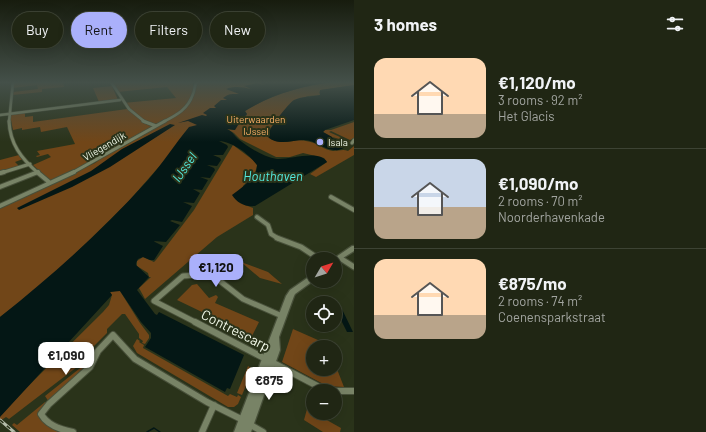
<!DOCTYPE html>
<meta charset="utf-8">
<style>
body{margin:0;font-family:Barlow,sans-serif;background:#282e1d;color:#f1f3f6;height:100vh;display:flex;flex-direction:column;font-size:15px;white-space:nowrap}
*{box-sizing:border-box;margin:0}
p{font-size:13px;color:#a2a5a0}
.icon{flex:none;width:22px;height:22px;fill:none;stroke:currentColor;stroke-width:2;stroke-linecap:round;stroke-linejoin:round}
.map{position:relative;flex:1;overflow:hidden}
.details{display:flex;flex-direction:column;background:#202614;width:352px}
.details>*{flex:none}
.top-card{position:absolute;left:12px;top:12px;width:282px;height:36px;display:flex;gap:8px}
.needle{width:26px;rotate:51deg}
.tools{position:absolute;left:306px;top:252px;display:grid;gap:8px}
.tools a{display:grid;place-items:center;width:36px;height:36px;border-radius:50%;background:#202614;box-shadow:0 4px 16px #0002,0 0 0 1px #3d4334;font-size:20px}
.price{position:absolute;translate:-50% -34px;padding:0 9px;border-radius:8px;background:#fff;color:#222;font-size:13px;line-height:26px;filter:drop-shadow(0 1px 2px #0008)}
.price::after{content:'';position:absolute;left:50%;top:24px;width:12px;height:9px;margin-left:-6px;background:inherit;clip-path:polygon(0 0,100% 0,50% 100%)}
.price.on{background:#aab0fb;color:#111}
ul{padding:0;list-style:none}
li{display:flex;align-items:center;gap:12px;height:100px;padding:0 20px}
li+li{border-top:1px solid #3d4334}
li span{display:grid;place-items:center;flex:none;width:112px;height:80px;border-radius:12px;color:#555}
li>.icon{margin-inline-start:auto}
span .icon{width:48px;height:48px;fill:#fffc;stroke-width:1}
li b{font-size:17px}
h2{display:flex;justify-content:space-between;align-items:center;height:48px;padding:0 20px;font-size:17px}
.chip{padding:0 14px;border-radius:18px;background:#202614;box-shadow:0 4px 16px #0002,0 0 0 1px #3d4334;font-size:14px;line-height:36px}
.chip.on{background:#aab0fb;color:#111}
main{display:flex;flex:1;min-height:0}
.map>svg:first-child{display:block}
.green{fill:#714618}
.water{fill:#041715}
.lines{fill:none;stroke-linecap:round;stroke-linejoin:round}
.stream{stroke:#041715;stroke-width:1.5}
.street-far4-casing{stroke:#48503a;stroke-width:3.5}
.street-far3-casing{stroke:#48503a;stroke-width:4.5}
.street-far2-casing{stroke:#48503a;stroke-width:6}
.street-far1-casing{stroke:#48503a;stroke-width:7}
.street-casing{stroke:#48503a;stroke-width:8}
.secondary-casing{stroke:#48503a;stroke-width:2.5}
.street-far4{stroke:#788366;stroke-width:2.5}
.street-far3{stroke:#788366;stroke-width:3}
.street-far2{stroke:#788366;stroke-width:4}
.street-far1{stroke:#788366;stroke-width:5}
.street{stroke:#788366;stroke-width:6}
.secondary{fill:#788366;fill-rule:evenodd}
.rail-casing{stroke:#b5bdaa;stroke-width:3}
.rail{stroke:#2a331a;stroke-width:1.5;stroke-dasharray:4.5;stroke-linecap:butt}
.poi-dot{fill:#aab0fb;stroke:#2a331a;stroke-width:1.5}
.labels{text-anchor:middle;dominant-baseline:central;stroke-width:4;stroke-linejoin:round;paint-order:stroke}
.far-park-label{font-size:10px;fill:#fdb167;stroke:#2a331a}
.far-poi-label{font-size:10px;fill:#f1f8e8;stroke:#2a331a;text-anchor:start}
.far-street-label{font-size:10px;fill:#f1f8e8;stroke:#2a331a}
.water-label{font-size:13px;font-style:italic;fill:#53eade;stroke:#2a331a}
.near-street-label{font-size:14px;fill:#f1f8e8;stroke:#2a331a}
</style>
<main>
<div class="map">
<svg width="354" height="432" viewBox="0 0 354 432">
<rect width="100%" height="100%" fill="#2a331a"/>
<path class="green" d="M14,82H63L64,87L42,89V92L12,95L13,92L38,89L37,85L13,88Z
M112,82H196L193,83C195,91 190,103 184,109C179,114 157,126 151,124C141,120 131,110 123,103L176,98L167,87L117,92Z
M202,82H278L171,158L164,161L127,203L67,262L24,299L0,317V206L95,163L113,150L182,112C189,106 196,94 195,84Z
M333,82H354V85L321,90L319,92L320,95L308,96L293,101L267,132L269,138C285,147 293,138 306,141C316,142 324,150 333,151C339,151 343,149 348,151L354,146V155L316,177L310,174L327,162L324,158L303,153L290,157H276L240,139L234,133L227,129L235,130V121L243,118L247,115L245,111C273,94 301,86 333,82Z
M112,86L118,100L99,102L93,88Z
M127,109L146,124L153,127L110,150L83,167L51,180L48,179L33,165L51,157L48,154L37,157L36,156L40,155L37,151L75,144L67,127L41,132L40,127L22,130V128L13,130L10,115L25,112V117L33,116V122Z
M354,122V138L350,140L331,131L329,132L351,142L332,137L323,132L325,130H331Z
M233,145L253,160L257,165L255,173L243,186L245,205L253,208V215L217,237L145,299L139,288L151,277H149L148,273L137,266V261L143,257L154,262L156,260L194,210Z
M19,155L23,159L15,162L19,166L0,172V160Z
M241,262L268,272L282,284L260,278Z
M197,284L209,298L216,295L218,297L215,303L259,322L252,336L177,300L192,285Z
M115,291H120L140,323L149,335V338L145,344L142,343L143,341L139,338V334L125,314H122L107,329V333L91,349L90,357L9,419L6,417L0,421V416C33,380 68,347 103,312L109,305L112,295L110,292Z
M293,329L327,344L328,347H313V369H335V364L344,387L327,386L282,362Z
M137,339L140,341L139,342L144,345L143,348L228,396L230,394L237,397L238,395L241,397L238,404L234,407H228L137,353L133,346Z
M89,361L91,362L80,373L79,372L49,402L45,396Z
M248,366L253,369L242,395L237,393Z
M45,402L47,404L39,416V418L58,432H20L12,425L14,423L17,425Z
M307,409L341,428L340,432H323L304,420Z"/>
<path class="water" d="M259,82H333C302,86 272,94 245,111L247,114L243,118L235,121L240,122L235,130L227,129C234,133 233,134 238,139C248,147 263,157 277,159C290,160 319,149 327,162L255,206C245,207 237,203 232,195C241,188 258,177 257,165C249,154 233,142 219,141L227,145L228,147L223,155H213L220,158L221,160L217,166L207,165L214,168L215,170L210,178L200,177L208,180L202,190L193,189L200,193L194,203L183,202L192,206L182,222L172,220L170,221L180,225L166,242L154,241L155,242L163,246L154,260H150L143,257L138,259L136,263V265L149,277L137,290L155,314L157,315L159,312L244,355L230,389L227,388L225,392L145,347L151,338V333L141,322L120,291L110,292L112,295L0,417V317C53,275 103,230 148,180C163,163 175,144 189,127L197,125L188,121L178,123L202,115L206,116L207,115L203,113L210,108H216L214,106L221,100H227L223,98C229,93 232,94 239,94L226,89C234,86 243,87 251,89L244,86L257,83L265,85Z
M354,85V120L325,130L323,132L332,137V138L349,145C345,147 340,151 335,150C324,150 315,140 304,140C292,140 278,146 268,137C267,130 289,103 294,100C303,96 311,97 320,95V90Z
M170,124L175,125L110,167L72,187L19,210L17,208L91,171L122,149Z
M340,305L353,332H347L335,308V306Z"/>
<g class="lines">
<path class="stream" d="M147,432L154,428L160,432"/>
<defs>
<path id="street-far4" d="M111,82L129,109L145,122
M0,115L120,100
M9,122L13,82
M163,122C177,115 188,109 193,94C195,90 194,85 197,82"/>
<path id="street-far3" d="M9,121C10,144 21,158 38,173
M143,121L156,126
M352,143L354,140
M1,173L30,164
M36,173L38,172
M72,173L165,121"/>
<path id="street-far2" d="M37,172L49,182
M0,173L4,172
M0,187L38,172
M331,197L354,210
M0,206L74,172
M257,217L268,225L271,234L279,239"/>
<path id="street-far1" d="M277,238L301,247L319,259
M340,258L354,267
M197,323L154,301L183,276L211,274L243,299L282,316"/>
<path id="street" d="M195,322L327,391
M335,391H354
M249,424L263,432
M73,432C62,430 47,425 41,414L49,404L90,367L98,351L113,335L135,359L207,402L243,420
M202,432L214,405"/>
<path id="secondary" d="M352,246H354V251L335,263V259H333Z
M313,274V281L295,294L294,296L279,337L280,350L251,432H234L286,296L290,290Z"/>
</defs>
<use href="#street-far4" class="street-far4-casing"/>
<use href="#street-far3" class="street-far3-casing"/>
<use href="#street-far2" class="street-far2-casing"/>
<use href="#street-far1" class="street-far1-casing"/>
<use href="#street" class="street-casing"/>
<use href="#secondary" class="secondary-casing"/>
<use href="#street-far4" class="street-far4"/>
<use href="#street-far3" class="street-far3"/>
<use href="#street-far2" class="street-far2"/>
<use href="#street-far1" class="street-far1"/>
<use href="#street" class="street"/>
<use href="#secondary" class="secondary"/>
<defs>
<path id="rail" d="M0,420L14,432"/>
</defs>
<use href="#rail" class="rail-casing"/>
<use href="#rail" class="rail"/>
</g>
<linearGradient id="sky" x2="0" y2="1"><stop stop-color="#171c0e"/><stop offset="0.58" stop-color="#445049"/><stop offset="1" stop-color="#445049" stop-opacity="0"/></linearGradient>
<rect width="354" height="142" fill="url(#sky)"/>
<circle class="poi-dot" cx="320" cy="142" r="4"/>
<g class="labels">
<g class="far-park-label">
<text x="256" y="119">Uiterwaarden<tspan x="256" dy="12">IJssel</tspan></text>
</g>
<g class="far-poi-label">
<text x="328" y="142">Isala</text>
</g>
<g class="far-street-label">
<text transform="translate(104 146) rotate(-30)">Vliegendijk</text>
</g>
<g class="water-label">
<text transform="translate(184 167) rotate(-55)">IJssel</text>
<text x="273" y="176">Houthaven</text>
</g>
<g class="near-street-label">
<text transform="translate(236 330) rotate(27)">Contrescarp</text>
</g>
</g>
</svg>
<div class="tools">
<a><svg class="needle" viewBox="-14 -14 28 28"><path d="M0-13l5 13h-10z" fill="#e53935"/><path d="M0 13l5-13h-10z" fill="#a2a5a0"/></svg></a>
<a><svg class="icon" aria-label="locate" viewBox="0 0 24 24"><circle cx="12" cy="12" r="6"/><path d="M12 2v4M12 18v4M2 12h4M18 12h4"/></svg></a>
<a>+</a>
<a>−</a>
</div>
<b class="price on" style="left:216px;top:288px">€1,120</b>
<b class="price" style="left:66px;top:376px">€1,090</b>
<b class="price" style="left:269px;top:401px">€875</b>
<div class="top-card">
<a class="chip">Buy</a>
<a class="chip on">Rent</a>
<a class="chip">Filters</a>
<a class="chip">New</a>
</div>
</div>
<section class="details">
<h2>3 homes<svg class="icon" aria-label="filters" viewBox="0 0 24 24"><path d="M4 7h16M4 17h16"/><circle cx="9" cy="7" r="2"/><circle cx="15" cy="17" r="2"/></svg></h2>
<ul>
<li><span style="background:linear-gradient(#ffd9b3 70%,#b9a48a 0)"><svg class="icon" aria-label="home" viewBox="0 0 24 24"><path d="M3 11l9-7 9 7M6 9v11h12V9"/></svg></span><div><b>€1,120/mo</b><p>3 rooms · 92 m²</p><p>Het Glacis</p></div></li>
<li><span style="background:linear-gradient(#c9d6e8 60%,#b9a48a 0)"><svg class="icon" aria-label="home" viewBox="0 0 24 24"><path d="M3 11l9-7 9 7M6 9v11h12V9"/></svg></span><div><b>€1,090/mo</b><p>2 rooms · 70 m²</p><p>Noorderhavenkade</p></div></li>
<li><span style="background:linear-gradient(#ffd9b3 70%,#b9a48a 0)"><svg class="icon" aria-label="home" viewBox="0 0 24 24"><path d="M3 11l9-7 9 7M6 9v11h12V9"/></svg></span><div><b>€875/mo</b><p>2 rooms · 74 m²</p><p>Coenensparkstraat</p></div></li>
</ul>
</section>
</main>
